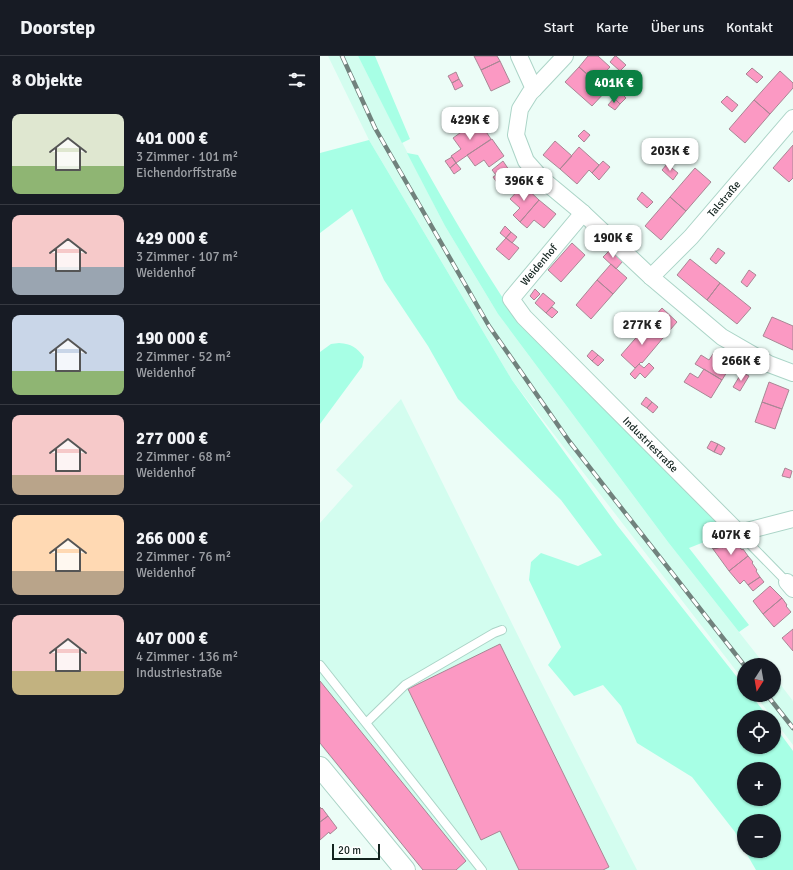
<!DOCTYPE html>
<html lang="de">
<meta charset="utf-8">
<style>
body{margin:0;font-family:Signika,sans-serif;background:#242831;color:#f1f3f6;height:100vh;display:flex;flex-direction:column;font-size:15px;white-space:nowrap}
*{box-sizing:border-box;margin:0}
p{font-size:13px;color:#9ea1a6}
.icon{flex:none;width:22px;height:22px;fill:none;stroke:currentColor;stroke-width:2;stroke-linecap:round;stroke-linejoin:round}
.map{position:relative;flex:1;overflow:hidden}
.panel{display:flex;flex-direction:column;background:#171b24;width:320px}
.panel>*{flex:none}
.needle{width:26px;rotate:191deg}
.controls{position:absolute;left:417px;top:602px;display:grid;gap:8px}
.controls a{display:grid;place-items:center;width:44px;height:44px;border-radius:50%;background:#171b24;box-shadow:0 1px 3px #0004;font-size:20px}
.scale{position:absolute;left:12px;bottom:10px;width:48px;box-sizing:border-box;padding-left:4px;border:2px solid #13231f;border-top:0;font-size:11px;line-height:14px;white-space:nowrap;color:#13231f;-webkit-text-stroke:3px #fff;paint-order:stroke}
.price{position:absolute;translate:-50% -34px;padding:0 9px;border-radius:8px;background:#fff;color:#222;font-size:13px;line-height:26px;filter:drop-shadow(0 1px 2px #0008)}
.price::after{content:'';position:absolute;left:50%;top:24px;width:12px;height:9px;margin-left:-6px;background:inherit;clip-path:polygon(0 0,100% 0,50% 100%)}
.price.on{background:#0b8043;color:#fff}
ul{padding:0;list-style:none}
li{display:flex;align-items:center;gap:12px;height:100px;padding:0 12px}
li+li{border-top:1px solid #363941}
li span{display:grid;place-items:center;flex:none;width:112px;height:80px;border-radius:8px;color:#555}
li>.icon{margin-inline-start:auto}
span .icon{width:48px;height:48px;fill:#fffc;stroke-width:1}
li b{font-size:17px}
h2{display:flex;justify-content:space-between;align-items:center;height:48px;padding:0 12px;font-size:17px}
header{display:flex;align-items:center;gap:24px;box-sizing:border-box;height:56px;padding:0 20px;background:#171b24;border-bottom:1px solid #363941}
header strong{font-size:19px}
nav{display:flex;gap:22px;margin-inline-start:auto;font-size:14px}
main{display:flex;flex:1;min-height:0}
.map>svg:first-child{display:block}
.built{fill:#d3fdef}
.green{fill:#a7ffe5;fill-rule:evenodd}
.building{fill:#fb99c3;stroke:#a98694}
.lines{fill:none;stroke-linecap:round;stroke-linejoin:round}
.service-casing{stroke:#abd4c7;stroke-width:10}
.minor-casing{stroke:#abd4c7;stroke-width:18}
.tertiary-casing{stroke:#abd4c7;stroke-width:22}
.service{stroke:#fff;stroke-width:8}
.minor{stroke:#fff;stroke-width:16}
.tertiary{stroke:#fff;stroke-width:20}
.rail-casing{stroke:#71827d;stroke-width:4.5}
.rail{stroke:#fff;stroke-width:3;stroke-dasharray:9;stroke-linecap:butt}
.labels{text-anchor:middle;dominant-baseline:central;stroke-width:3;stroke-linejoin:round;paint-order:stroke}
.street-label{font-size:11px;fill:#13231f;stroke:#fff}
</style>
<header>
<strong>Doorstep</strong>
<nav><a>Start</a><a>Karte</a><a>Über uns</a><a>Kontakt</a></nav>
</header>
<main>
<section class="panel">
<h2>8 Objekte<svg class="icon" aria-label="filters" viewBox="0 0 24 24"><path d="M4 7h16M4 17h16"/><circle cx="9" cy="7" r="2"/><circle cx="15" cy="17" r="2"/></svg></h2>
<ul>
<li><span style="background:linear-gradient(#dfe7d0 65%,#8fb573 0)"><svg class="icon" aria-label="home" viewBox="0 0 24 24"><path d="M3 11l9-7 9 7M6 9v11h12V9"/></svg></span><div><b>401 000 €</b><p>3 Zimmer · 101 m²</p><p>Eichendorffstraße</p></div></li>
<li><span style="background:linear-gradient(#f6c9c9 65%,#9aa5b1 0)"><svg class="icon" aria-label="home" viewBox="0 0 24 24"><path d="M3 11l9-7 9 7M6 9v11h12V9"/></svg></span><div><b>429 000 €</b><p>3 Zimmer · 107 m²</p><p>Weidenhof</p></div></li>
<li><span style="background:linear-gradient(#c9d6e8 70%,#8fb573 0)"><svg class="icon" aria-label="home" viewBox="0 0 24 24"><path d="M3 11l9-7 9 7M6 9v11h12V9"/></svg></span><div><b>190 000 €</b><p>2 Zimmer · 52 m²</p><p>Weidenhof</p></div></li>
<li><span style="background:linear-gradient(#f6c9c9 75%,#b9a48a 0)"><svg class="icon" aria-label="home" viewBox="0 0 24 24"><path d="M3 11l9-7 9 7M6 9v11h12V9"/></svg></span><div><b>277 000 €</b><p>2 Zimmer · 68 m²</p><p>Weidenhof</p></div></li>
<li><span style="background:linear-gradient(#ffd9b3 70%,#b9a48a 0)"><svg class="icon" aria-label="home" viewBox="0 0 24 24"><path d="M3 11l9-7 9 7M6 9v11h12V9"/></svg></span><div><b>266 000 €</b><p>2 Zimmer · 76 m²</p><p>Weidenhof</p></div></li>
<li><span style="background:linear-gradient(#f6c9c9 70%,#c2b280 0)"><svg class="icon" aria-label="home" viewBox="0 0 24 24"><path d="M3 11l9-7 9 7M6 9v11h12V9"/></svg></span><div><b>407 000 €</b><p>4 Zimmer · 136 m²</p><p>Industriestraße</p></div></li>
</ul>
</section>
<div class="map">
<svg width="473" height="814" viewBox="0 0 473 814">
<rect width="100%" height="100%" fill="#ecfdf7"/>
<path class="built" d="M8,0H38L125,170L178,258L348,486L445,609H424V625L192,324L49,84Z
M81,343L214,612L317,814H103L0,689V467L33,430L16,414Z
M454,620L473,645V689L454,664V661H452L435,639H454Z"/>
<path class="green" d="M38,0H55L90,83L82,87Z
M49,84L192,324L297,469L424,630V639H431L448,661H424V691H454V669L473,695V814H436L425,795H454V765H424V793L415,776L372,721L317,687L301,650L283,629L254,640L228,609L241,591L209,524L211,506L221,497L258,510L282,499L241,444L138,343L108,290L64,224L32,153L0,177V97ZM424,713H454V743H424Z
M87,97L98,99C128,153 158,205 192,256L407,477L369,492L429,569L419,576L348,486L178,258L125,170Z
M19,287C32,288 36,291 44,301L42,311L0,368V296L11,288Z"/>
<path class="building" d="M154,0H177L180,5L161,14Z
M268,0H278L290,11L276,26L259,11Z
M295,0H296L306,9L300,15L290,6Z
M180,5L190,26L171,35L161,14Z
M259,11L286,35L272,50L245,26Z
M432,12L443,21L437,27L426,18Z
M460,15L473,27V32L450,58L434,44Z
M136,16L139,23L132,27L128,20Z
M139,23L143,30L135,34L132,27Z
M300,36L306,42L300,48L294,42Z
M407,40L418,49L412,56L401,46Z
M294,42L300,48L295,54L288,49Z
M434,44L450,58L425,87L409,73Z
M158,64L171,83L136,107L131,100L141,93L133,82Z
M264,74L270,79L264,86L258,80Z
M172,83L184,100L169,111L164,104L155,110L147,99Z
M235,85L252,100L240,113L223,99Z
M473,89V122L469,126L453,112Z
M259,91L279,109L272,117L269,114L257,128L240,113Z
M132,101L136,107L130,112L125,105Z
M183,105L191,117L178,128L173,121L176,119L172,114Z
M283,105L290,111L279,124L272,117Z
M136,107L141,113L134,118L130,112Z
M347,108L358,117L353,124L342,114Z
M375,112L391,126L366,155L350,141Z
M203,129L219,144L200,166L193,159L200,152L190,143Z
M322,136L333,146L327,152L317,143Z
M350,141L366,155L341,184L325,170Z
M219,144L236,158L224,172L214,164L207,172L200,166Z
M185,170L191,176L186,182L180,177Z
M191,176L197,181L192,187L186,182Z
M186,182L199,192L189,204L176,193Z
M252,187L265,199L241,226L228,214Z
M398,192L405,197L396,208L390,203Z
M290,194L303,205L296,213L283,201Z
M370,203L400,227L387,244L357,219Z
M291,208L307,222L293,238L277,224Z
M429,214L436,219L427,231L421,226Z
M277,224L293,238L271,263L256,249Z
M400,227L431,252L417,268L387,244Z
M215,233L220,238L214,244L210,240Z
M223,237L235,247L226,257L215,247Z
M232,251L238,256L232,262L226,257Z
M342,252L357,266L343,282L328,268Z
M452,261L473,270V294L443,280Z
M328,268L343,282L322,307L321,306L315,312L301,299Z
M272,294L278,299L272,305L267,300Z
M395,295L413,306L402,324L375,308L381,299L389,304Z
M278,299L284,304L278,310L272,305Z
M329,307L334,312L325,322L320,317L315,323L310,318L319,308L324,312Z
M384,313L402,324L391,342L364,326L370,317L378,322Z
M422,316L429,320L420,335L413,331Z
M449,326L469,334L462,353L442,346Z
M326,341L332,346L327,352L321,348Z
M332,346L338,351L333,357L327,352Z
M442,346L462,353L455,373L435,366Z
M391,385L398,388L394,396L387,392Z
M398,388L405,392L401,399L394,396Z
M465,412L472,415L470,422L462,420Z
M403,483L407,488L402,492L401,491L393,493L388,487Z
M407,488L411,492L417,488L422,494L423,493L428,500L409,515L393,493L401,491L402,492Z
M428,500L433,506L432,507L437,514L436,515L440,521L428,529L424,524L420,528L409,515Z
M440,521L444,526L433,535L428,529Z
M450,530L462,542L443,558L433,545Z
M462,542L467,549L466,550L471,556L454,571L443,558Z
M473,573V595L462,582Z
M180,588L289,811L283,814H199L180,775L161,784L88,633Z
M0,625L146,805L136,814H103L0,687Z
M0,751L1,753L2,752L8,760L0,766Z
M8,760L17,772L10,778L9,776L0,784V766Z"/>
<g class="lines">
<defs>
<path id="service" d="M419,477L467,526
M0,609L162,814
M46,667L85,629L174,577L182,574"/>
<g id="minor">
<path d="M199,0L214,33L210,37L200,53L196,79L206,105L222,123L263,157L331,221L402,281L449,308L473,317"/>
<path d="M214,33L245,0"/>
<path id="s1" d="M263,157L191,243L204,261L419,477L473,463"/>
<path id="s2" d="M331,221L371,181L473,62"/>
<path d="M467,526L473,533"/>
</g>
<path id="tertiary" d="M0,711L85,814"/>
</defs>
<use href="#service" class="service-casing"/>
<use href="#minor" class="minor-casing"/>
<use href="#tertiary" class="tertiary-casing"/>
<use href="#service" class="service"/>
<use href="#minor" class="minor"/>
<use href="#tertiary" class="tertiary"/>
<defs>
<path id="rail" d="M22,0L55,72L169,270L249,385L424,609
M447,639L473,672"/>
</defs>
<use href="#rail" class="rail-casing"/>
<use href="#rail" class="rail"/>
</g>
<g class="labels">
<g class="street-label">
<text stroke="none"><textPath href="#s2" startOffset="107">Talstraße</textPath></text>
<text transform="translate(219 209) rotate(-50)">Weidenhof</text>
<text stroke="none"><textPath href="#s1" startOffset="314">Industriestraße</textPath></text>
</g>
</g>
</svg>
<div class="controls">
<a><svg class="needle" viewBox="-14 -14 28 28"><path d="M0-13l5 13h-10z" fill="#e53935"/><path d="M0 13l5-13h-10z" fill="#9ea1a6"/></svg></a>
<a><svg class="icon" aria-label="locate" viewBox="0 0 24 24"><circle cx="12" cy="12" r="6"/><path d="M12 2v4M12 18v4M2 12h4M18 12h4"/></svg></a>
<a>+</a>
<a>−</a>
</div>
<div class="scale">20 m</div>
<b class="price on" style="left:294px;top:48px">401K €</b>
<b class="price" style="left:150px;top:85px">429K €</b>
<b class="price" style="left:350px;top:116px">203K €</b>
<b class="price" style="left:204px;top:146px">396K €</b>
<b class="price" style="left:293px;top:203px">190K €</b>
<b class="price" style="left:322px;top:290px">277K €</b>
<b class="price" style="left:421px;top:326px">266K €</b>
<b class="price" style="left:411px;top:500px">407K €</b>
</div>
</main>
